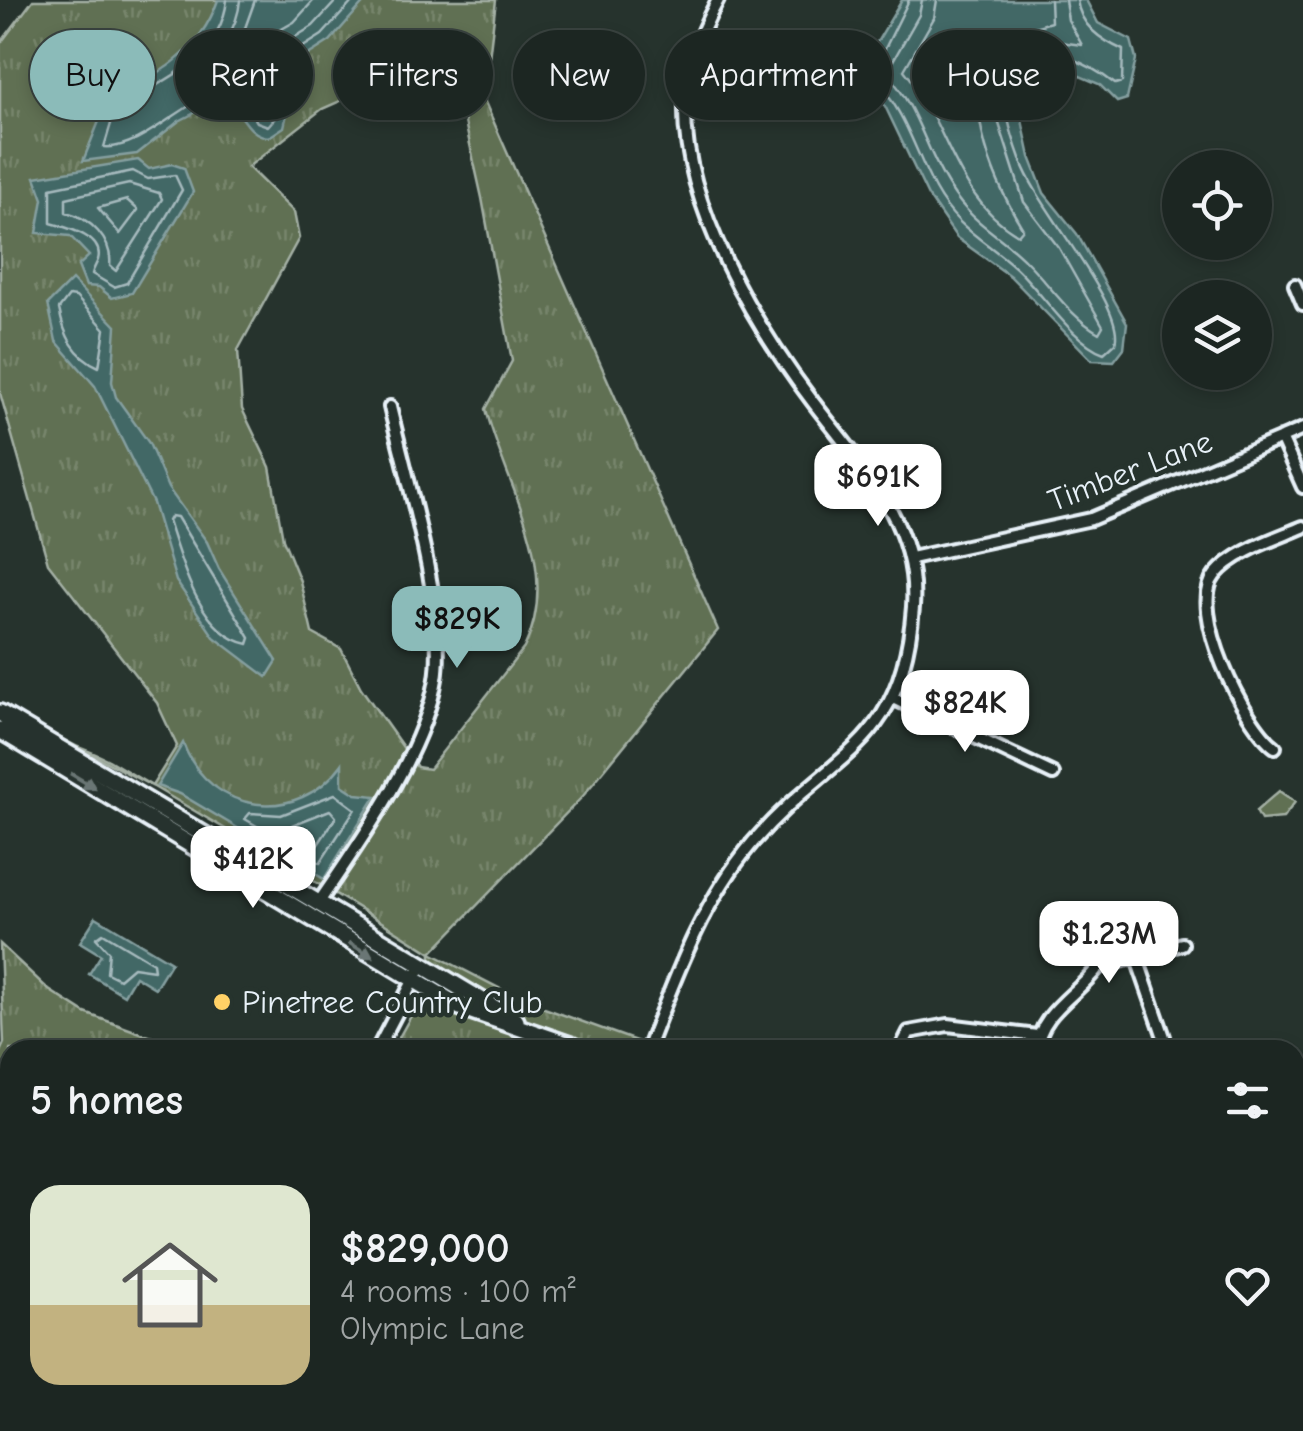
<!DOCTYPE html>
<meta charset="utf-8">
<style>
body{margin:0;font-family:"Comic Neue",sans-serif;background:#252e2a;color:#f1f3f6;height:100vh;display:flex;flex-direction:column;font-size:38px;white-space:nowrap}
*{box-sizing:border-box;margin:0}
p{font-size:32px;color:#a0a5a5}
.icon{flex:none;width:55px;height:55px;fill:none;stroke:currentColor;stroke-width:2;stroke-linecap:round;stroke-linejoin:round}
.map{position:relative;flex:1;overflow:hidden}
.sheet{position:absolute;left:0px;top:1040px;width:1305px;height:392px;display:flex;flex-direction:column;background:#1c2622;border-radius:30px 30px 0 0;box-shadow:0 5px 15px #0003,0 0 0 2px #3a4340}
.sheet>*{flex:none}
.guide{position:absolute;left:30px;top:30px;width:1245px;height:90px;display:flex;gap:20px}
.fabs{position:absolute;left:1162px;top:150px;display:grid;gap:20px}
.fabs a{display:grid;place-items:center;width:110px;height:110px;border-radius:50%;background:#1c2622;box-shadow:0 5px 15px #0003,0 0 0 2px #3a4340;font-size:50px}
.price{position:absolute;translate:-50% -85px;padding:0 22px;border-radius:20px;background:#fff;color:#222;font-size:32px;line-height:65px;filter:drop-shadow(0 2px 5px #0008)}
.price::after{content:'';position:absolute;left:50%;top:60px;width:30px;height:22px;margin-left:-15px;background:inherit;clip-path:polygon(0 0,100% 0,50% 100%)}
.price.on{background:#8bbbb9;color:#111}
ul{padding:0;list-style:none}
li{display:flex;align-items:center;gap:30px;height:250px;padding:0 30px}
li+li{border-top:2px solid #3a4340}
li span{display:grid;place-items:center;flex:none;width:280px;height:200px;border-radius:30px;color:#555}
li>.icon{margin-inline-start:auto}
span .icon{width:120px;height:120px;fill:#fffc;stroke-width:1}
li b{font-size:42px}
h2{display:flex;justify-content:space-between;align-items:center;height:120px;padding:0 30px;font-size:42px}
.pill{padding:0 35px;border-radius:45px;background:#1c2622;box-shadow:0 5px 15px #0003,0 0 0 2px #3a4340;font-size:35px;line-height:90px}
.pill.on{background:#8bbbb9;color:#111}
.map>svg:first-child{display:block}
.grass{fill:url(#grass-tufts);stroke:#a4b0a5;stroke-width:2.5;fill-rule:evenodd}
.park{fill:#607052;stroke:#a4b0a5;stroke-width:2.5}
.water{fill:#436866;stroke:#859fa0;stroke-width:2.5}
.lines{fill:none;stroke-linecap:round;stroke-linejoin:round}
.shore{stroke:#a6babe;stroke-width:2.5}
.street-casing{stroke:#e8f1f8;stroke-width:18}
.secondary-casing{stroke:#e8f1f8;stroke-width:22}
.street{stroke:#26332d;stroke-width:10}
.secondary{stroke:#26332d;stroke-width:15}
.oneway{fill:#6a7674}
.poi-dot{fill:#ffd166;stroke:#26332d;stroke-width:4}
.labels{text-anchor:middle;dominant-baseline:central;stroke-width:9;stroke-linejoin:round;paint-order:stroke}
.street-label{font-size:32px;fill:#e8f1f8;stroke:#26332d}
.poi-label{font-size:32px;fill:#e8f1f8;stroke:#26332d;text-anchor:start}
</style>
<div class="map">
<svg width="1303" height="1431" viewBox="0 0 1303 1431">
<defs>
<pattern id="grass-tufts" width="24" height="20" patternUnits="userSpaceOnUse" patternTransform="scale(2.5)"><rect width="24" height="20" fill="#607052"/><path d="M3 7l-1-3M5 7V3M7 7l1-3M15 17l-1-3M17 17v-4M19 17l1-3" fill="none" stroke="#77856c"/></pattern>
</defs>
<rect width="100%" height="100%" fill="#26332d"/>
<filter id="ink" filterUnits="userSpaceOnUse"><feTurbulence type="fractalNoise" baseFrequency=".01" numOctaves="2"/><feDisplacementMap in="SourceGraphic" scale="20" xChannelSelector="R" yChannelSelector="G"/><feConvolveMatrix kernelMatrix="1 2 1 2 8 2 1 2 1" color-interpolation-filters="sRGB"/></filter>
<g filter="url(#ink)">
<path class="grass" d="M33,0H496L484,100L718,630L583,796L431,953L522,1000L661,1050H392L431,980V953C327,886 218,826 112,762C89,748 56,743 36,725L152,786L177,746L157,703L48,563L0,393V44ZM446,62L452,64L482,198L512,361L486,409C505,487 564,567 524,648L429,769L417,767L361,688L341,649L312,633L300,581L283,539L270,467L242,409L238,350L299,238L294,212L248,167L322,109L383,82Z
M0,944L49,990L85,1013L188,1050H10V1422L52,1423L49,1431H0V1052L4,1043Z
M754,1423L943,1422L947,1431H750Z"/>
<path class="park" d="M1279,791L1295,802L1283,818L1261,820L1256,811Z"/>
<path class="water" d="M218,0H366L330,41L272,78L271,92L287,114L284,127L269,137C245,135 243,110 224,98L179,121L137,154L83,161L108,99C158,75 199,55 218,0Z
M902,0H1086L1098,23L1131,40L1136,59L1127,99L1117,102L1099,84L1047,62L1027,71L1017,97L1030,157L1044,193L1077,234L1127,323L1124,348L1114,361L1092,360L1010,276L957,238L928,196L884,104L858,74Z
M138,160L149,169L172,164L184,168L193,192L132,293L112,298L99,287L86,286L78,266L89,256L70,236L37,233L43,199L35,177Z
M72,280L116,326L112,382L116,397L149,443L168,488L207,542L219,569L277,661L267,677L214,637L176,581L153,503L95,386L56,341L48,304Z
M183,743C210,815 298,826 342,764V785L356,794L376,796L324,879L180,794L157,786Z
M96,917L171,962L155,988L135,976L124,995L89,974L101,955L80,942Z"/>
<g class="lines">
<path class="shore" d="M227,0C220,60 161,82 116,107L104,147C140,150 183,102 222,89L243,99L257,122L268,126L275,118L261,93L264,72L322,35L354,0
M240,0C238,29 217,58 196,76L198,83L225,76L247,83L258,60L313,26L337,0
M255,0L239,45L243,51L294,22L314,0
M909,0L871,77C905,107 914,150 935,189C957,229 985,240 1016,268C1041,291 1072,342 1104,353L1115,343C1127,307 1036,206 1021,161C1013,139 999,102 1010,78C1030,32 1088,62 1115,84L1122,82L1123,50C1101,40 1080,26 1077,0
M922,0L919,15L886,73C918,106 925,150 950,188C974,226 999,233 1027,262C1050,285 1070,317 1099,333L1103,326L1059,248L1024,202L995,111L997,76L1013,53L1045,40L1082,45L1068,20L1065,0
M937,0L934,18L904,70C949,124 953,197 1018,235L1023,229C994,182 952,89 1002,43C1016,31 1035,27 1051,22L1050,0
M133,171L148,179L175,175L182,190L127,283L114,287L92,274C93,269 96,265 98,260C105,236 64,227 51,223V188Z
M129,184L159,193L162,199L116,271L110,266C113,240 90,218 66,212V198Z
M127,200L138,210L120,234L98,208Z
M69,296L76,297L105,329L99,367C74,356 64,335 59,309Z
M171,516L177,517L250,638L248,644C200,635 181,561 168,521Z
M335,794L355,809L320,863L245,819L250,813L281,815Z
M330,810L336,817L317,846L290,832L292,825Z
M103,933L153,963L154,970L133,967L119,979L107,973L109,952L96,938Z"/>
<defs>
<path id="street" d="M1295,285L1303,304
M1281,438L1303,487
M911,558L1091,519L1303,429
M895,699L1053,774
M1275,747C1244,724 1187,609 1215,575C1235,551 1275,539 1303,527
M319,902C361,841 424,752 436,679C447,613 406,476 390,407
M1136,956L1164,1037
M377,1050L422,964
M647,1050C675,978 702,902 753,842C833,749 902,750 913,607C919,523 860,464 813,402C755,326 683,205 685,107C685,69 700,33 718,0
M900,1050L909,1032L948,1025L1037,1036
M1037,1050C1038,1013 1080,993 1098,967L1182,944
M1295,1273L1303,1272
M674,1422L684,1431
M1038,1422L1040,1431
M1233,1422L1239,1431
M244,1431L251,1422
M1301,1431L1303,1430"/>
<path id="secondary" d="M0,713L516,1021
M0,730L460,1007L584,1050
M1295,1167H1303"/>
</defs>
<use href="#street" class="street-casing"/>
<use href="#secondary" class="secondary-casing"/>
<use href="#street" class="street"/>
<use href="#secondary" class="secondary"/>
</g>
<defs><path id="oneway-solid" d="M-6-.8H1V-3.2L6.5 0L1 3.2V.8H-6Z" transform="scale(2.5)"/></defs>
<g class="oneway">
<use href="#oneway-solid" transform="translate(83 781) rotate(31)"/>
<use href="#oneway-solid" transform="translate(361 950) rotate(31)"/>
</g>
</g>
<circle class="poi-dot" cx="222" cy="1002" r="10"/>
<g class="labels">
<g class="street-label">
<text transform="translate(1130 471) rotate(-21)">Timber Lane</text>
</g>
<g class="poi-label">
<text x="242" y="1002">Pinetree Country Club</text>
</g>
</g>
</svg>
<div class="fabs">
<a><svg class="icon" aria-label="locate" viewBox="0 0 24 24"><circle cx="12" cy="12" r="6"/><path d="M12 2v4M12 18v4M2 12h4M18 12h4"/></svg></a>
<a><svg class="icon" aria-label="layers" viewBox="0 0 24 24"><path d="M12 4l9 5-9 5-9-5zM3 14l9 5 9-5"/></svg></a>
</div>
<b class="price" style="left:878px;top:529px">$691K</b>
<b class="price on" style="left:457px;top:671px">$829K</b>
<b class="price" style="left:965px;top:755px">$824K</b>
<b class="price" style="left:253px;top:911px">$412K</b>
<b class="price" style="left:1109px;top:986px">$1.23M</b>
<div class="guide">
<a class="pill on">Buy</a>
<a class="pill">Rent</a>
<a class="pill">Filters</a>
<a class="pill">New</a>
<a class="pill">Apartment</a>
<a class="pill">House</a>
</div>
<section class="sheet">
<h2>5 homes<svg class="icon" aria-label="filters" viewBox="0 0 24 24"><path d="M4 7h16M4 17h16"/><circle cx="9" cy="7" r="2"/><circle cx="15" cy="17" r="2"/></svg></h2>
<ul>
<li><span style="background:linear-gradient(#dfe7d0 60%,#c2b280 0)"><svg class="icon" aria-label="home" viewBox="0 0 24 24"><path d="M3 11l9-7 9 7M6 9v11h12V9"/></svg></span><div><b>$829,000</b><p>4 rooms · 100 m²</p><p>Olympic Lane</p></div><svg class="icon" aria-label="heart" viewBox="0 0 24 24"><path d="M12 20l-8-8c-3-5 5-10 8-4 3-6 11-1 8 4z"/></svg></li>
</ul>
</section>
</div>
